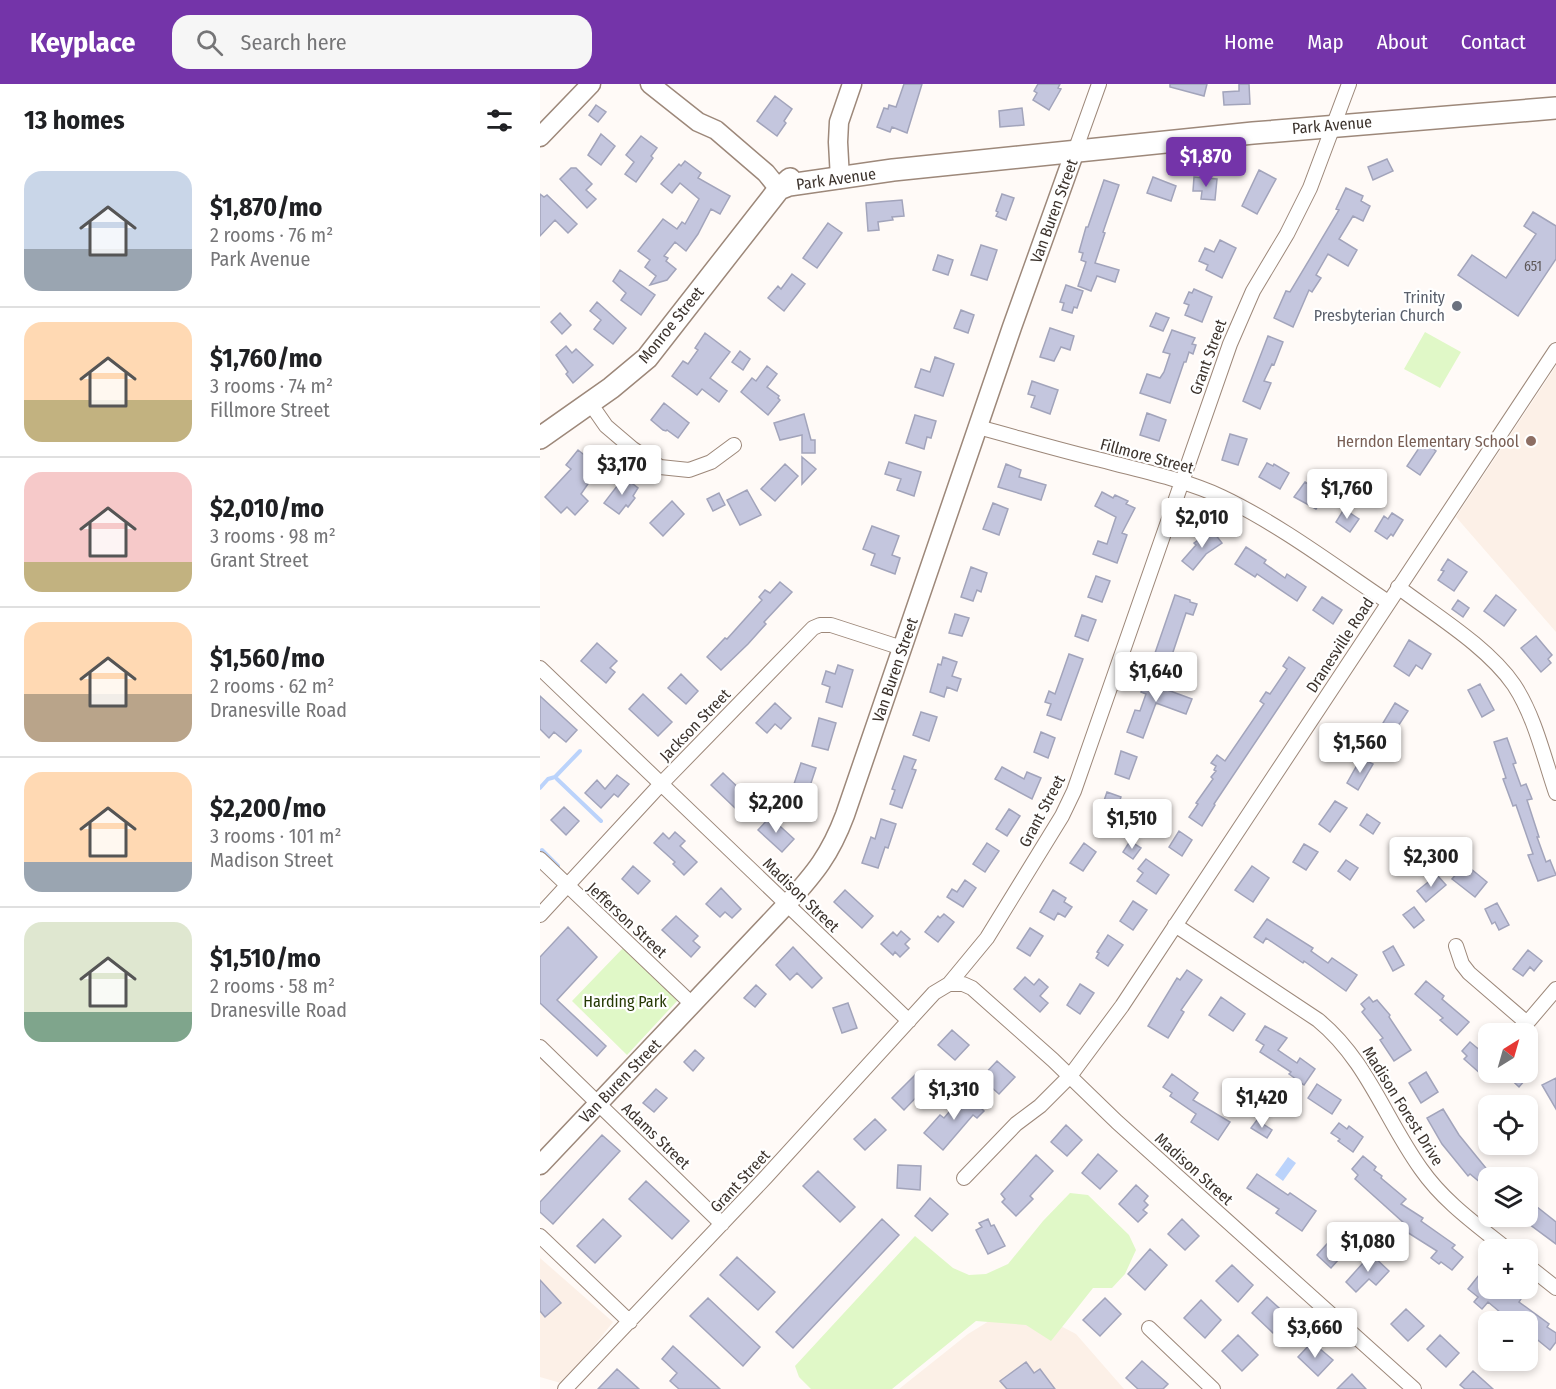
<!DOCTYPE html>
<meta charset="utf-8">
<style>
body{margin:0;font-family:"Fira Sans Condensed",sans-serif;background:#f6f6f6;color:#202124;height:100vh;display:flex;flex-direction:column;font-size:22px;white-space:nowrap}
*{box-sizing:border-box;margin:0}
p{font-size:20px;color:#757577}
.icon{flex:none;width:33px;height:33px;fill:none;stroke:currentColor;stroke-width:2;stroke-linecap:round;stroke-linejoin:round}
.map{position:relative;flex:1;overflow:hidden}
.details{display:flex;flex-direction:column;background:#fff;width:540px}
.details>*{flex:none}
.needle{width:39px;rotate:37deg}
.fabs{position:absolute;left:938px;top:939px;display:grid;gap:12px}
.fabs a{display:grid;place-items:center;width:60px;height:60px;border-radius:12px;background:#fff;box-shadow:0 3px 9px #0003;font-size:30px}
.price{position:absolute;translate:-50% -51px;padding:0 14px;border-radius:6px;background:#fff;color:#222;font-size:20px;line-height:39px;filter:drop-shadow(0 2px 3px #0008)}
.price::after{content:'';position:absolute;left:50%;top:36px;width:18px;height:14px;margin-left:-9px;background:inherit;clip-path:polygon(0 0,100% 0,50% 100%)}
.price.selected{background:#7434a9;color:#fff}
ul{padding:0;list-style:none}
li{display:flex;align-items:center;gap:18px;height:150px;padding:0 24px}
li+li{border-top:2px solid #e0e0e0}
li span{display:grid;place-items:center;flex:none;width:168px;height:120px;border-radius:18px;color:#555}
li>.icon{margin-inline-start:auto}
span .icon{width:72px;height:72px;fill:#fffc;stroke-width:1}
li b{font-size:26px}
h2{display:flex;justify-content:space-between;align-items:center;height:72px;padding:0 24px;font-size:26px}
header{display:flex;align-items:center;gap:36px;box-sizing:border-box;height:84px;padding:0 30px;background:#7434a9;color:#fff}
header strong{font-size:28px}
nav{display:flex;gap:33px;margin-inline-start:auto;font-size:21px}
.search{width:420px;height:54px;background:#f6f6f6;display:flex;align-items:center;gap:15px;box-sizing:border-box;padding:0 21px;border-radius:18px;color:#757577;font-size:22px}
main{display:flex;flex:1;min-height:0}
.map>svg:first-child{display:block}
.built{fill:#fcf0e7}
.green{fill:#e0f8c7}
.water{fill:#bbd3fb}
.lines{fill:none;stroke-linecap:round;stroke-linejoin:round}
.stream{stroke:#bbd3fb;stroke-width:4}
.building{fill:#c4c6de;stroke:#a2a4bb;stroke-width:1.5}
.street-casing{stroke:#9d887a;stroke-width:16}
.secondary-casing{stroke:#9d887a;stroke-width:21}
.primary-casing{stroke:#9d887a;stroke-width:24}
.street{stroke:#fff;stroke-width:14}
.secondary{stroke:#fff;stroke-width:18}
.primary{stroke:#fff;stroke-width:21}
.worship-dot{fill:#6b7280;stroke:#fff;stroke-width:2}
.education-dot{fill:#8d6e63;stroke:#fff;stroke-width:2}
.labels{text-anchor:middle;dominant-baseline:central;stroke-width:4.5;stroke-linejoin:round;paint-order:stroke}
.number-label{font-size:14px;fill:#5e5859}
.street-label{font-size:16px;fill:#3c332d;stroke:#fff}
.worship-label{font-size:16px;fill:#5b616d;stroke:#fff;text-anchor:end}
.education-label{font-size:16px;fill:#785e54;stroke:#fff;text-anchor:end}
.park-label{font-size:16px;fill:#253904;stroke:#fff}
</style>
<header>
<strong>Keyplace</strong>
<div class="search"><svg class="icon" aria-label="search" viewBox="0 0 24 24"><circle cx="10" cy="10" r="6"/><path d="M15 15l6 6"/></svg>Search here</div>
<nav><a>Home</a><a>Map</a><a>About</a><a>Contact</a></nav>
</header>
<main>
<section class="details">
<h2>13 homes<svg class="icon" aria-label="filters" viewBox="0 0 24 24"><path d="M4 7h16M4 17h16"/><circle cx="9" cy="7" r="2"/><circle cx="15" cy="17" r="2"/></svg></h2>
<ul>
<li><span style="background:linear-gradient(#c9d6e8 65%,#9aa5b1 0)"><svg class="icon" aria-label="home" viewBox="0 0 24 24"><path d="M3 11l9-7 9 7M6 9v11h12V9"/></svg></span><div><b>$1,870/mo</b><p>2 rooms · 76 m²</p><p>Park Avenue</p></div></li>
<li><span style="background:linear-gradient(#ffd9b3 65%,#c2b280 0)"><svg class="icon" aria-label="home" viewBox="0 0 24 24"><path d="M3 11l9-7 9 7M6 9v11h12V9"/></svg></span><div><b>$1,760/mo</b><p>3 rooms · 74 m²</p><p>Fillmore Street</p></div></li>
<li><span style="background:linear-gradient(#f6c9c9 75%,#c2b280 0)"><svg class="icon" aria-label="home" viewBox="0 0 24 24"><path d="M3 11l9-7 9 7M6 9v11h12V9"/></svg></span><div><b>$2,010/mo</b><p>3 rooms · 98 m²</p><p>Grant Street</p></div></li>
<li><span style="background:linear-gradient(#ffd9b3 60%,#b9a48a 0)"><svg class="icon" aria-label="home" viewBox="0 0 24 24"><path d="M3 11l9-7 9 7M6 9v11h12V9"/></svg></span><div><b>$1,560/mo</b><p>2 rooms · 62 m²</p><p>Dranesville Road</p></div></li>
<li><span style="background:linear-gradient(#ffd9b3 75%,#9aa5b1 0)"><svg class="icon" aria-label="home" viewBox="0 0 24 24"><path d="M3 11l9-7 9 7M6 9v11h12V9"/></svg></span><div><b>$2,200/mo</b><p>3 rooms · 101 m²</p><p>Madison Street</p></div></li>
<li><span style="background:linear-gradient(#dfe7d0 75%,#7fa58c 0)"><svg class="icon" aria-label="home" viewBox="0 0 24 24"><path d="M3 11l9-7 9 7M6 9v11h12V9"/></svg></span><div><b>$1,510/mo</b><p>2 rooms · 58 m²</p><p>Dranesville Road</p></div></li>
</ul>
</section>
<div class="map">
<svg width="1016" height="1305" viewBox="0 0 1016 1305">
<rect width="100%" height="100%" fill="#fffaf7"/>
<path class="built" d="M1016,282V548L916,433Z
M0,1174L73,1238L24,1300L0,1293Z
M492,1227L536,1250L584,1305H359L428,1250L462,1229Z"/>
<path class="green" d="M885,248L921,268L900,304L864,285Z
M84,863L138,916L87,971L32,917Z
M530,1109L548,1111L589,1151L596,1166L585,1190L572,1204H553L511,1257L486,1241L436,1237L352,1305H271L259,1293L255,1282L375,1152L413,1184L429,1191L446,1190L468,1180L503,1137Z"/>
<path class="water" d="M748,1073L756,1079L743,1097L735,1091Z"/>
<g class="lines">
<path class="stream" d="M17,695L61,737
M0,704L8,695L15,693L40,667
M2,766L18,782"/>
</g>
<path class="building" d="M364,0H382L367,49L352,43L350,48L337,43L344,24L348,25L349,21L356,23Z
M498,0H520L518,4L521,5L509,26L493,16L497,9L494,7Z
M630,0H667L664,12L630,3Z
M699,0H709L710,20L684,21L683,8L699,7Z
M235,12L252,25L244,37L246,39L237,52L217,37Z
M56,21L66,28L58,38L49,31Z
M482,24L484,41L460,43L459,27Z
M61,50L75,62L61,81L48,71Z
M101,52L117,64L111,72L113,74L96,98L85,90L94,78L86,71Z
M847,75L853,87L833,96L828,83Z
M145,77L161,89L158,94L190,112L180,130L171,125L158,150L146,167L135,158L124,172L128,174L126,177L136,185L127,196L110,201L116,192L105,183L110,176L98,167L123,135L137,145L142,138L145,140L159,115L140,99L132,109L121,100L139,80L141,82Z
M31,84H36L52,100L46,106L56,115L47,124L20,95Z
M719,86L736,95L717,130L702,122Z
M613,93L636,102L631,117L607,109Z
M654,93L677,95L675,116L661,115L662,107H653Z
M564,96L579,101L563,148L565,149L555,179L579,186L575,198L557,192L551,207L538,202L546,178L541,176L543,169L539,168L546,143H548Z
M806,104L823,112L821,117L830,122L823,137L813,132L799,155L817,166L808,182L788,170L776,191L781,194L772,208L769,206L753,243L734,234L746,207L750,208L799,126L796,125Z
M0,110L4,113L7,111L37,140L28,149L15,136L0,152Z
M462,110L474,114L466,136L456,132L458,128L456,127Z
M362,116L364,132L352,133L353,136L338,138L339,146L328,147L326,119Z
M993,128L1016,142V175L978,232L918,191L932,171L966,194L996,150L984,142Z
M288,139L302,149L277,184L263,174Z
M680,156L696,164L682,194L666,186L668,181L659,177L665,164L674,168Z
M441,161L457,166L447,196L431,191Z
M398,171L413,176L408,191L393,186Z
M80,186L115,211L101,231L81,216L86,209L73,197Z
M252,190L265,200L244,227L228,214L238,202L241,205Z
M526,201L543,207L537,224L534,223L532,229L522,226L524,219L520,218Z
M654,205L672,213L662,238L645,231L649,221L644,219L649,208L652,209Z
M57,218L86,244L73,260L54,245L61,236L50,227Z
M421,226L434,231L428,249L414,244Z
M20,229L31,241L22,250L11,238Z
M616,229L629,234L623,247L610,242Z
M510,244L534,252L530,266L521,263L514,277L500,273Z
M632,246L655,254L652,260L656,261L653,270L649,268L646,278H644L630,319L600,309L607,290L620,294L624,288L630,270L623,268Z
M165,249L190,268L170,294L187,307L179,318L162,305L157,311L132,292L143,277L148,280L158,266L155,264Z
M728,252L743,258L734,281L732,280L724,297L731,299L720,325L703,317Z
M26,262L32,269L36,265L53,281L33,299L26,290L28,288L16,271Z
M200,267L210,275L203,286L192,278Z
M395,273L414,280L403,312L375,303L381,285L390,288Z
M227,282L237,290L227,303L239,312L238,314L240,316L228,331L201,308L212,294L216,297Z
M492,297L518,306L510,330L491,323L495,312L488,310Z
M124,319L149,339L138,354L127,346L126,347L123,346L111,336Z
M607,329L626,336L619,357L600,351Z
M264,330L271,356H275V369H262V351L240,356L234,339Z
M375,331L396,337L391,354L387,353L384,365L366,359Z
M690,350L707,355L698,381L682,376Z
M883,358L896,367L880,391L867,382Z
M38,366L66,388L57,398L52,394L41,410L48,417L35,431L27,423L21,429L5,413L31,385L26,381Z
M262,373L276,385L262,400Z
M349,378L381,388L374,412L357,406L361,395L345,390Z
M727,379L733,382L734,380L749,389L740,405L719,393Z
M245,380L258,392L235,417L221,405Z
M466,380L481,386L479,393L506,401L501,416L458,403Z
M84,393L98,404L93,412L95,414L88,423L86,421L79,430L64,419Z
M765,398L785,411L776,425L754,413Z
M207,406L221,431L200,441L187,416Z
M562,408L573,414L575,411L588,417L586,420L595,424L582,449L587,451L577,479L553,470L558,457L567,460L576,433L555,422Z
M179,409L185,421L173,427L167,415Z
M132,417L144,430L123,452L110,439Z
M453,419L468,425L459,451L443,445Z
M804,425L819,435L810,448L796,438Z
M852,429L863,436L853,452L851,450L847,455L835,447L844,432L848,435Z
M332,442L359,452L352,471L360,474L355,490L331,481L335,470L323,465Z
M672,446L682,459L666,470L653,486L642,477L656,461L654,459Z
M706,463L726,476L724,479L745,494L747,490L766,503L757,517L717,490L715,493L695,480Z
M908,475L927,488L914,507L898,496L904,487L901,486Z
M431,483L447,489L441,508L437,506L433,517L421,513Z
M556,492L570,497L562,518L548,513Z
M240,498L252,508L224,538L226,540L208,560L181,586L167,573L185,554L187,555L222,516L219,513L225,506L230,509Z
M635,511L650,516V518L657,520L653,531L646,529L631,574L615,569Z
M956,511L976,526L964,542L944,527Z
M782,513L802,526L793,540L773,526Z
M918,516L929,524L923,533L912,525Z
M415,530L429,534L422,552L409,549Z
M542,531L556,536L548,557L535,552Z
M996,552L1012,571L1008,575L1011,579L1001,588L981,564Z
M869,556L891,570L882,585L876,581L869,592L854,582Z
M57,559L77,577L70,584L75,588L66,599L41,577Z
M529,570L543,575L521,636L507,631L511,620L505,618L509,607L515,610Z
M403,573L417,578L412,592L421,595L417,607L407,603L404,613L390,608L398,580L401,581Z
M749,573L765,584L674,720L675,721L662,742L649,733L658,720L656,719L673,695L671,693L676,687L674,686L676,682L671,679L677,671L685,677L724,620L720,617L726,608L730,610L747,585L743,582Z
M298,581L313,586L302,623L286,618L290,603L282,600L286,587L295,590Z
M609,586L624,591L622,604L652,615L646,630L616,619L603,654L587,648L595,626L600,627L606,610L601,608Z
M141,590L158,607L146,620L128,604Z
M940,600L954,626L942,633L928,606Z
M103,610L132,638L118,652L89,625Z
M0,612L37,646L26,658L14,648L9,654L0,645Z
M235,619L251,634L241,645L235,640L227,649L216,639Z
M855,619L868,627L849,656L837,649Z
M381,628L397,633L389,657L373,651Z
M279,634L296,639L288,666L272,662Z
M501,648L515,654L508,674L494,668Z
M967,654L976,679L973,680L981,702L986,700L992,715L987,716L999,753H997L1006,778L1010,776L1016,791L998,797L988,771L993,770L976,721L973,722L963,695L966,694L954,658Z
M581,667L597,673L589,695L575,690Z
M364,672L376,676L372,685L376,686L362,724L350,720L355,706L352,705Z
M821,674L833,680L818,706L807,699Z
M261,679L276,684L264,720L258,718L255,724L247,721Z
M462,683L484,695L487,688L501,694L492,715L455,695Z
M183,689L207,712L195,724L171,701Z
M77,691L89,700L78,713L74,710L61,724L45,709L57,696L65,705Z
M567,708L581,713L573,736L559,731Z
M795,717L807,724L790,748L779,740Z
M24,723L39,737L26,751L11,736Z
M469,725L480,732L467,752L456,745Z
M827,730L840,739L833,750L820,741Z
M230,733L254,755L242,768L218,746Z
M341,735L356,740L348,764L345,763L338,784L322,779L331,753L335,755Z
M639,747L652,756L642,772L629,763Z
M135,748L145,757L140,762L157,778L144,791L133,780L135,778L114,759L123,749L129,755Z
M590,757L601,764L593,775L583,768Z
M447,759L459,767L445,788L433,780Z
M544,759L556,768L543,787L530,779Z
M764,760L778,768L766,786L753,778Z
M606,775L629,791L616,810L597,797L603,789L598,785Z
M806,776L818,784L810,796L798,787Z
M925,780L947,798L935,813L912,795Z
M93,782L110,797L98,810L82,795Z
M712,782L729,794L713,818L695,806Z
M897,791L906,801L886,818L877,807Z
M425,796L436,804L423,823L407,813L412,805L417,808Z
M181,804L201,825L192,834L185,828L180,833L166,820Z
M305,806L333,832L322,844L294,818Z
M513,806L526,814L524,818L532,823L525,833L518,829L514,836L500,828Z
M593,817L607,826L593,846L580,837Z
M957,819L969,841L959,846L955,838L952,840L945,825Z
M874,823L884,836L874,844L863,831Z
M404,830L414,838L398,858L385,848L398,832L400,834Z
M136,832L158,852L153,857L160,863L151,873L122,846Z
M727,835L773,864L771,867L788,879L792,874L817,891L806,907L764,877L763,879L726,854L723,859L714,853Z
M28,843L57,873L17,916L66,962L57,972L0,919V873Z
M490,844L503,852L490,872L477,864Z
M361,847L370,855L365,860L369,864L360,873L355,868L353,871L341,860L353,848L357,852Z
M568,851L583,861L568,882L556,874L559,869L557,868Z
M853,862L864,881L853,887L843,868Z
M253,863L282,894L272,904L257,889L250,896L236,881Z
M988,866L1002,877L994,887L990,883L983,892L973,885Z
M647,886L662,896L641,926L644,928L628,954L608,942L637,894L640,896Z
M485,893L494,901L499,895L508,903L500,912L508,919L500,928L474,905Z
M886,897L904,912L902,915L929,938L917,951L900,936L903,934L875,910Z
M540,900L554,909L540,930L527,921Z
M216,901L226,910L215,923L204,914Z
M681,913L705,930L693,947L669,931Z
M829,913L833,918L837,916L850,931L849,933L871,966L854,977L840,956L843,954L822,928L825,925L821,920Z
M308,919L317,944L302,949L293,924Z
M725,942L747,954L738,966L757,979L760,974L775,985L764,1001L749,990L751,988L720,968L724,961L716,956Z
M412,946L429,961L415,976L398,961Z
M930,958L948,973V985L942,991L924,975L927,972L922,967Z
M155,966L164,974L153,987L144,978Z
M457,977L475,993L459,1010L441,994Z
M886,988L898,1008L881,1019L869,999Z
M963,988H992L979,1003Z
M376,990L388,1001L364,1026L352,1014Z
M632,990L658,1009L653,1016L690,1038L678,1056L651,1038L656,1030L630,1012L632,1009L623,1003Z
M1016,994V1025L1002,1001Z
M777,1000L801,1016L792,1030L768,1014Z
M116,1005L127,1014L114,1028L103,1019Z
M427,1007L442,1020L440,1023L444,1027L437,1034L433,1031L403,1066L384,1049L400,1031L404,1034Z
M903,1025L919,1051L954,1094H948V1105L930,1090L928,1092L902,1060L887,1034Z
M335,1035L346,1046L325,1066L314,1055Z
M717,1036L732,1046L727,1054L711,1044Z
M799,1039L807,1045L809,1042L823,1053L813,1068L798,1057L800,1055L791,1049Z
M526,1041L542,1056L527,1072L511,1058Z
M62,1051L80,1067L13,1140L0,1128V1118Z
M558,1070L577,1087L560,1105L542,1089Z
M496,1071L513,1087L490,1112L493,1115L476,1132L462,1118L465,1115L461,1110Z
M823,1072L836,1083L834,1086L842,1092L841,1094L866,1115L861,1120L883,1134L881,1137L915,1161L912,1164L923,1173L912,1186L901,1178L899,1180L891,1174L897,1167L862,1145L865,1140L815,1095L818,1091L812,1085Z
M358,1081L381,1082L380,1106L357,1104Z
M278,1087L315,1123L300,1138L263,1102Z
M717,1090L748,1111L750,1109L776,1127L762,1147L736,1129L739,1125L707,1104Z
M106,1097L149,1137L132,1155L89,1115Z
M596,1101L608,1112L604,1117L608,1121L603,1126L607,1129L598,1138L579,1120Z
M390,1114L408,1130L392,1147L375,1132Z
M987,1115L1016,1138V1160L978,1132H987Z
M63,1135L81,1152L55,1179L37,1162Z
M342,1135L359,1151L253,1264L236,1248Z
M448,1135L451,1142L454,1141L465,1162L448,1170L436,1146L442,1143L439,1139Z
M642,1135L659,1152L645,1166L628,1150Z
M824,1149L834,1158L823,1170L813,1160Z
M795,1151L809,1164L791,1184L777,1171Z
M610,1165L627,1181L605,1206L588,1190Z
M831,1170L849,1187L836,1201L829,1195L816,1208L806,1198Z
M197,1173L235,1208L218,1226L180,1191Z
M692,1181L713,1201L698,1218L676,1197Z
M939,1191L948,1199V1204H968L981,1215L979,1218L1009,1240L1007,1243L1016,1249V1258L1010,1266L994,1253L987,1262V1238H977L969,1231L967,1234L948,1218L942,1225L934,1218L938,1213L928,1205Z
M0,1196L21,1219L5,1233L0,1227Z
M727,1213L749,1233L733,1249L712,1229Z
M168,1214L220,1263L203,1282L150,1232Z
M565,1214L581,1230L560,1252L543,1236Z
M661,1216L681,1236L665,1254L644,1234Z
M866,1225L884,1242L868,1257L851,1240Z
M698,1251L718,1271L702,1287L682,1267Z
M900,1251L919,1269L906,1283L887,1265Z
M772,1258L793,1276L778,1292L758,1273Z
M133,1262L180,1305H139L130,1297L137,1289L122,1275Z
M602,1277L628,1300L623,1305H598L586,1294Z
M486,1278L494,1289L500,1285L515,1305H467L460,1297Z
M77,1285L99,1305H58Z
M933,1287L953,1305H925L920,1301Z
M812,1290L826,1305H797Z"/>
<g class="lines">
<defs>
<path id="street" d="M535,67L559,0
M50,319L66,342L93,365L120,383L149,386L171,378L194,361
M438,343C479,354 519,366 561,376C602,387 643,395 682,413C739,440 796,483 848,518
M858,503C895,531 948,563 974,601C995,633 1004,674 1016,709
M0,584L369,937
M0,775L153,921
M0,831L120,701L273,544L280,541H291L362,564
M635,841L778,936C827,976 845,1035 881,1085C904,1118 937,1141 968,1166
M916,862L922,880L929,889L987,939L1016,905
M409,900H423L432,904L513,976L577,1038L874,1305
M0,963L182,1140
M424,1094L476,1040L500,1022L530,992L582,922L1016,266
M0,1152L90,1238
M987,1181L1016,1204
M609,1244L673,1305
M25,1305L226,1093L394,909L409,900L447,854L522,732L534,707L690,260L713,207L747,150L770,104L809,0"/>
<path id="secondary" d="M110,0L158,38L176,46L226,89L239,105
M0,53L51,0
M300,95L298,58L299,38L312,0
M0,1081L247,820C275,789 290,771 305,731L472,243L535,67"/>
<path id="primary" d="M239,105L249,101L353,86L713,49L1016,24
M0,354L71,304L107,274L239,105L250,95"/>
</defs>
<use href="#street" class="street-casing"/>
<use href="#secondary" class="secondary-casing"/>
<use href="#primary" class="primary-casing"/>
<use href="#street" class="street"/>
<use href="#secondary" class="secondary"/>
<use href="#primary" class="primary"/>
</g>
<circle class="worship-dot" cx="917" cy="222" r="6"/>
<circle class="education-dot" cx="991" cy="357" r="6"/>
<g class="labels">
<g class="number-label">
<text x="993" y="182">651</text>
</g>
<g class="street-label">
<text transform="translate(792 41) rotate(-5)">Park Avenue</text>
<text transform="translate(296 95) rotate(-8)">Park Avenue</text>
<text transform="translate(514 127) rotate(-70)">Van Buren Street</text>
<text transform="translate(131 241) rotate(-51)">Monroe Street</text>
<text transform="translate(668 273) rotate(-70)">Grant Street</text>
<text transform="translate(607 372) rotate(15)">Fillmore Street</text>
<text transform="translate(800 561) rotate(-57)">Dranesville Road</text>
<text transform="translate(355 586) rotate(-71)">Van Buren Street</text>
<text transform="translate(155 641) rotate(-46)">Jackson Street</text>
<text transform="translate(502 727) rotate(-62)">Grant Street</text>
<text transform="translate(261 811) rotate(44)">Madison Street</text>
<text transform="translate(87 836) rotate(43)">Jefferson Street</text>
<text transform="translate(80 997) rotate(-46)">Van Buren Street</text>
<text transform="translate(863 1022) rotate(58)">Madison Forest Drive</text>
<text transform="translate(116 1052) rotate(44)">Adams Street</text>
<text transform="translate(654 1085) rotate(42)">Madison Street</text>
<text transform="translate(200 1097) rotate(-47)">Grant Street</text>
</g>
<g class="worship-label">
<text x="905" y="213">Trinity<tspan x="905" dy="18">Presbyterian Church</tspan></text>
</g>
<g class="education-label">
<text x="979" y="357">Herndon Elementary School</text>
</g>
<g class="park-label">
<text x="85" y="917">Harding Park</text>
</g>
</g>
</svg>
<div class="fabs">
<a><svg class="needle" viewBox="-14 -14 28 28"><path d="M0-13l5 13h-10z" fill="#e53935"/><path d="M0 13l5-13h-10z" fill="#757577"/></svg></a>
<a><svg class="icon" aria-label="locate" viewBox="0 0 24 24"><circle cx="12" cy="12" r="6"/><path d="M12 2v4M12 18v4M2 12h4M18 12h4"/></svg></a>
<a><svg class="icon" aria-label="layers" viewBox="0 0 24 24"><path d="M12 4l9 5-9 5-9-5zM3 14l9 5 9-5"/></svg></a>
<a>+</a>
<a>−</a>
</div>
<b class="price selected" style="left:666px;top:104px">$1,870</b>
<b class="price" style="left:82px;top:412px">$3,170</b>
<b class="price" style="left:807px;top:436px">$1,760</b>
<b class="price" style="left:662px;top:465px">$2,010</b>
<b class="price" style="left:616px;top:619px">$1,640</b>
<b class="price" style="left:820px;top:690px">$1,560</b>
<b class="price" style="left:236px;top:750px">$2,200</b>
<b class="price" style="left:592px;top:766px">$1,510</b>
<b class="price" style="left:891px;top:804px">$2,300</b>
<b class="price" style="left:414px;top:1037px">$1,310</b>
<b class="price" style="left:722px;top:1045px">$1,420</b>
<b class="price" style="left:828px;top:1189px">$1,080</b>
<b class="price" style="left:775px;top:1275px">$3,660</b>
</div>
</main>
